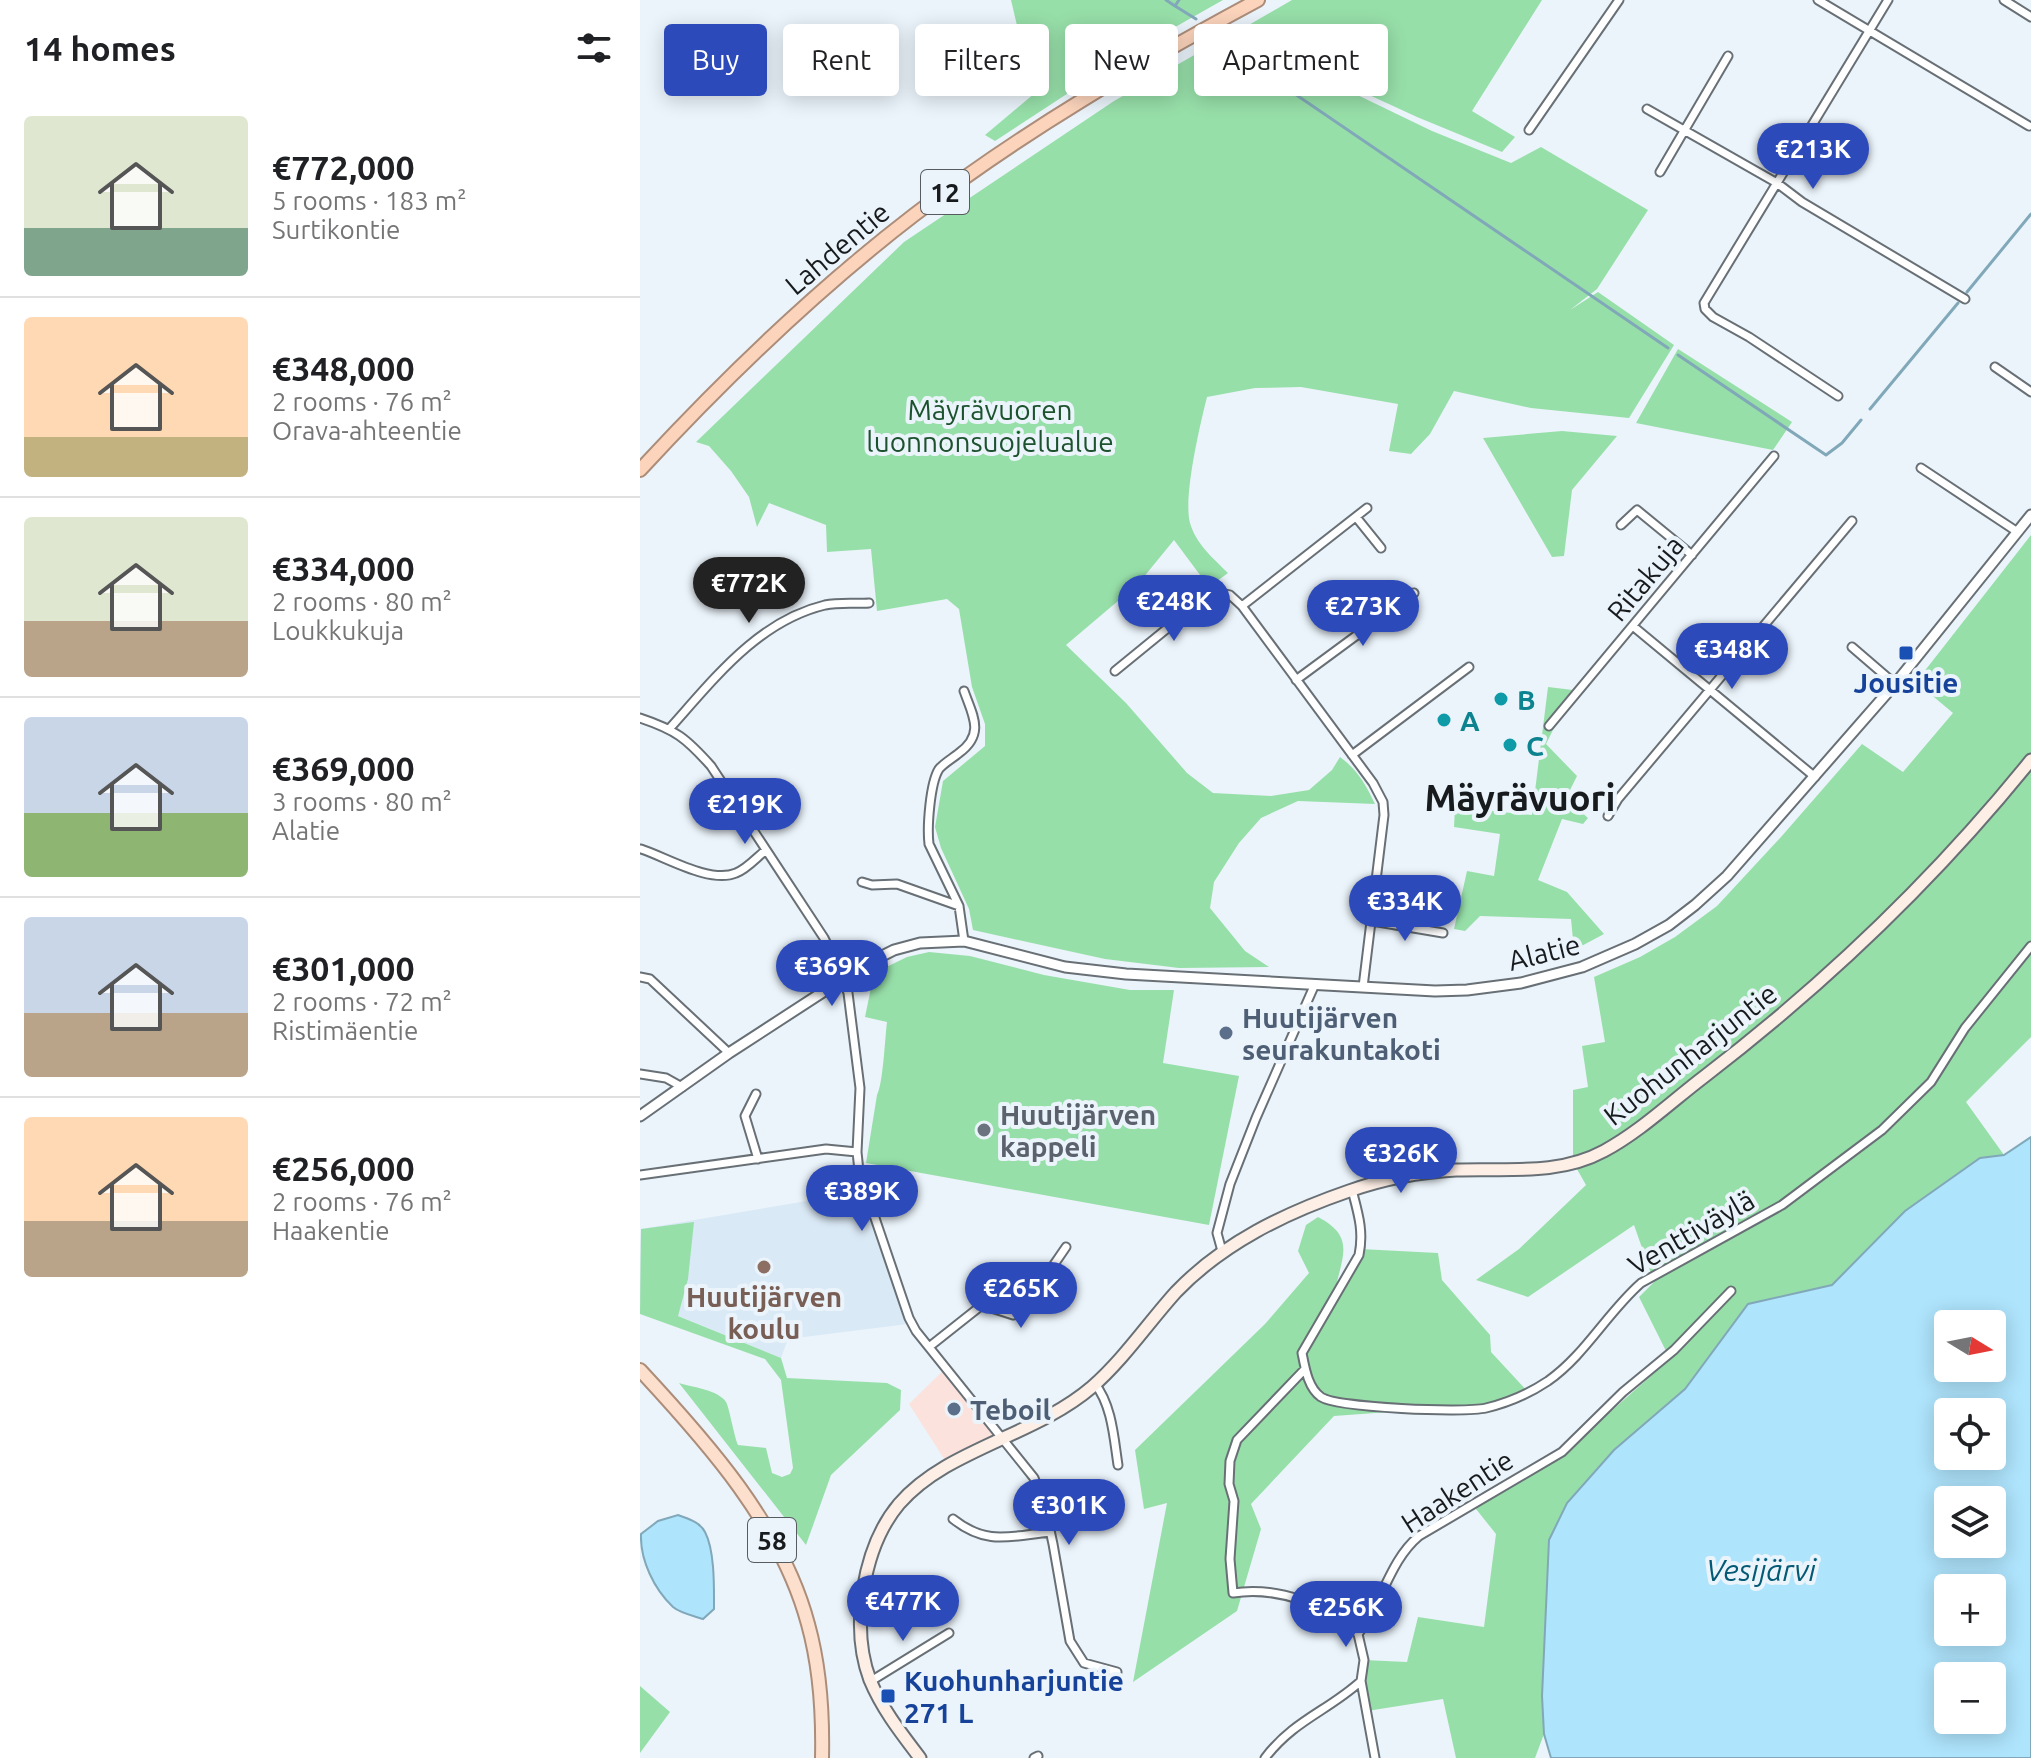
<!DOCTYPE html>
<meta charset="utf-8">
<style>
body{margin:0;font-family:Ubuntu,sans-serif;background:#f2f2f2;color:#202124;height:100vh;display:flex;flex-direction:column;font-size:30px;white-space:nowrap}
*{box-sizing:border-box;margin:0}
p{font-size:26px;color:#757577}
.icon{flex:none;width:44px;height:44px;fill:none;stroke:currentColor;stroke-width:2;stroke-linecap:round;stroke-linejoin:round}
.map{position:relative;flex:1;overflow:hidden}
.drawer{display:flex;flex-direction:column;background:#fff;width:640px}
.drawer>*{flex:none}
.hud{position:absolute;left:24px;top:24px;width:760px;height:72px;display:flex;gap:16px}
.needle{width:52px;rotate:100deg}
.tools{position:absolute;left:1294px;top:1310px;display:grid;gap:16px}
.tools a{display:grid;place-items:center;width:72px;height:72px;border-radius:8px;background:#fff;box-shadow:0 4px 20px #0003;font-size:40px}
.price{position:absolute;translate:-50% -68px;padding:0 18px;border-radius:28px;background:#2d4abb;color:#fff;font-size:26px;line-height:52px;filter:drop-shadow(0 2px 4px #0008)}
.price::after{content:'';position:absolute;left:50%;top:48px;width:24px;height:18px;margin-left:-12px;background:inherit;clip-path:polygon(0 0,100% 0,50% 100%)}
.price.on{background:#222;color:#fff}
ul{padding:0;list-style:none}
li{display:flex;align-items:center;gap:24px;height:200px;padding:0 24px}
li+li{border-top:2px solid #e0e0e0}
li span{display:grid;place-items:center;flex:none;width:224px;height:160px;border-radius:8px;color:#555}
li>.icon{margin-inline-start:auto}
span .icon{width:96px;height:96px;fill:#fffc;stroke-width:1}
li b{font-size:34px}
h2{display:flex;justify-content:space-between;align-items:center;height:96px;padding:0 24px;font-size:34px}
.pill{padding:0 28px;border-radius:8px;background:#fff;box-shadow:0 4px 20px #0003;font-size:28px;line-height:72px}
.pill.on{background:#2d4abb;color:#fff}
main{display:flex;flex:1;min-height:0}
.map>svg:first-child{display:block}
.commercial{fill:#fce2dd}
.built{fill:#dae9f6}
.green{fill:#97dfa9}
.water{fill:#aee4fc;stroke:#81a8b9;stroke-width:2;fill-rule:evenodd}
.lines{fill:none;stroke-linecap:round;stroke-linejoin:round}
.stream{stroke:#81a8b9;stroke-width:3}
.minor-casing{stroke:#687076;stroke-width:11}
.tertiary-casing{stroke:#687076;stroke-width:13}
.secondary-casing{stroke:#687076;stroke-width:15}
.primary-casing{stroke:#ac8d7a;stroke-width:16}
.trunk-casing{stroke:#ac8d7a;stroke-width:16}
.minor{stroke:#fff;stroke-width:7}
.tertiary{stroke:#fff;stroke-width:9}
.secondary{stroke:#feefe6;stroke-width:11}
.primary{stroke:#fddfcd;stroke-width:12}
.trunk{stroke:#fcd4bc;stroke-width:12}
.transit-dot{fill:#1a4fb4;stroke:#ebf4fb;stroke-width:3}
.culture-dot{fill:#0f9aa8;stroke:#ebf4fb;stroke-width:3}
.service-dot{fill:#5c6f8a;stroke:#ebf4fb;stroke-width:3}
.worship-dot{fill:#6b7280;stroke:#ebf4fb;stroke-width:3}
.education-dot{fill:#8d6e63;stroke:#ebf4fb;stroke-width:3}
.labels{text-anchor:middle;dominant-baseline:central;stroke-width:8;stroke-linejoin:round;paint-order:stroke}
.shield{fill:#ebf4fb;stroke:#575c60;stroke-width:2}
.shield-label{font-size:26px;font-weight:bold;fill:#181b1e}
.street-label{font-size:28px;fill:#181b1e;stroke:#ebf4fb}
.park-label{font-size:28px;fill:#1d522e;stroke:#ebf4fb}
.transit-label{font-size:28px;font-weight:bold;fill:#164399;stroke:#ebf4fb}
.culture-label{font-size:28px;font-weight:bold;fill:#0d838f;stroke:#ebf4fb;text-anchor:start}
.service-label{font-size:28px;font-weight:bold;fill:#4e5e75;stroke:#ebf4fb;text-anchor:start}
.worship-label{font-size:28px;font-weight:bold;fill:#5b616d;stroke:#ebf4fb;text-anchor:start}
.education-label{font-size:28px;font-weight:bold;fill:#785e54;stroke:#ebf4fb}
.water-label{font-size:30px;font-style:italic;fill:#045a74;stroke:#ebf4fb}
.district-label{font-size:36px;font-weight:bold;fill:#181b1e;stroke:#ebf4fb}
</style>
<main>
<section class="drawer">
<h2>14 homes<svg class="icon" aria-label="filters" viewBox="0 0 24 24"><path d="M4 7h16M4 17h16"/><circle cx="9" cy="7" r="2"/><circle cx="15" cy="17" r="2"/></svg></h2>
<ul>
<li><span style="background:linear-gradient(#dfe7d0 70%,#7fa58c 0)"><svg class="icon" aria-label="home" viewBox="0 0 24 24"><path d="M3 11l9-7 9 7M6 9v11h12V9"/></svg></span><div><b>€772,000</b><p>5 rooms · 183 m²</p><p>Surtikontie</p></div></li>
<li><span style="background:linear-gradient(#ffd9b3 75%,#c2b280 0)"><svg class="icon" aria-label="home" viewBox="0 0 24 24"><path d="M3 11l9-7 9 7M6 9v11h12V9"/></svg></span><div><b>€348,000</b><p>2 rooms · 76 m²</p><p>Orava-ahteentie</p></div></li>
<li><span style="background:linear-gradient(#dfe7d0 65%,#b9a48a 0)"><svg class="icon" aria-label="home" viewBox="0 0 24 24"><path d="M3 11l9-7 9 7M6 9v11h12V9"/></svg></span><div><b>€334,000</b><p>2 rooms · 80 m²</p><p>Loukkukuja</p></div></li>
<li><span style="background:linear-gradient(#c9d6e8 60%,#8fb573 0)"><svg class="icon" aria-label="home" viewBox="0 0 24 24"><path d="M3 11l9-7 9 7M6 9v11h12V9"/></svg></span><div><b>€369,000</b><p>3 rooms · 80 m²</p><p>Alatie</p></div></li>
<li><span style="background:linear-gradient(#c9d6e8 60%,#b9a48a 0)"><svg class="icon" aria-label="home" viewBox="0 0 24 24"><path d="M3 11l9-7 9 7M6 9v11h12V9"/></svg></span><div><b>€301,000</b><p>2 rooms · 72 m²</p><p>Ristimäentie</p></div></li>
<li><span style="background:linear-gradient(#ffd9b3 65%,#b9a48a 0)"><svg class="icon" aria-label="home" viewBox="0 0 24 24"><path d="M3 11l9-7 9 7M6 9v11h12V9"/></svg></span><div><b>€256,000</b><p>2 rooms · 76 m²</p><p>Haakentie</p></div></li>
</ul>
</section>
<div class="map">
<svg width="1391" height="1758" viewBox="0 0 1391 1758">
<rect width="100%" height="100%" fill="#ebf4fb"/>
<path class="commercial" d="M309,1365L366,1440L310,1468L269,1404Z"/>
<path class="built" d="M220,1192L268,1324L148,1339L141,1358L0,1300L1,1229Z"/>
<path class="green" d="M371,0H583L491,52L355,141L345,135L402,87L379,34Z
M652,0H902L832,111L875,137L862,152L777,117L595,33Z
M591,34L792,131L871,163L901,147L1008,210L957,289L930,310L958,292L1034,345L989,418L891,408L814,391L790,434L771,454L749,451L758,404L661,387L615,388L567,397C560,425 543,497 550,523C556,544 573,558 588,573L569,587L534,540L498,584L426,645L486,703L547,773L573,793L631,796L669,790L692,770L700,757C717,769 726,785 735,804L658,801L621,818L599,843L574,882L570,908L605,951L629,967L539,968L465,959L333,930L329,909L301,848L295,827L303,781L345,746V724L332,687L319,609L307,599L237,611L231,549L187,552L186,525L129,503L117,527L109,497L91,471L69,446L56,442L264,242L474,101Z
M1038,349L1152,422L1133,450L996,423Z
M922,431L977,436L932,490L924,556L912,557L843,438Z
M1391,535V946L1387,952L1391,955V1037L1326,1102L1364,1155L1340,1158L1265,1211L1192,1285L1108,1304L1045,1389L974,1450L927,1503L906,1633L902,1696L904,1734L895,1758H816L803,1699L727,1711L724,1660L767,1662L778,1617L844,1627L856,1534L832,1504L916,1460L1030,1359L999,1297L1014,1282L994,1225L888,1297L836,1280L879,1249L946,1185L933,1162V1090L948,1087L942,1046L965,1042L954,977L1000,957L1035,937L1077,906L1141,837L1222,744L1263,772L1313,713L1276,682Z
M908,687L933,690L906,744L937,776L926,798L948,818L943,824L922,819L898,880L927,892L964,934L934,950L931,919L840,916L825,931L814,929L827,871L854,876L860,834L814,827L815,807L892,815Z
M289,952L330,956L404,975L490,990H534L523,1063L599,1076L569,1225L226,1163L237,1095C243,1084 245,1038 247,1022L225,1017L234,973L267,957Z
M678,1217C716,1237 702,1256 695,1291L720,1249L798,1253L802,1280L850,1335L851,1352L888,1392L859,1404L694,1416L611,1504L621,1529L597,1611L493,1682L527,1503L504,1509L495,1450L625,1324L669,1273L658,1251L666,1225Z
M54,1222L48,1279L38,1316L141,1358L147,1378L247,1383L261,1390L260,1410L191,1475L166,1545L39,1383C51,1387 79,1390 86,1402C89,1406 94,1436 98,1445L126,1448L132,1473L142,1477L150,1474L153,1468L141,1380L125,1359L0,1314L1,1229Z
M0,1686L30,1712L0,1753Z"/>
<path class="water" d="M1391,1137V1758H911L904,1734L902,1696L909,1540L927,1503L974,1450L1045,1389L1108,1304L1192,1285L1265,1211L1340,1158L1364,1155ZM1308,1324H1352V1368H1308ZM1308,1412H1352V1456H1308ZM1308,1500H1352V1544H1308ZM1308,1588H1352V1632H1308ZM1308,1676H1352V1720H1308Z
M38,1515C48,1519 60,1522 65,1532C75,1551 74,1588 74,1609L63,1619C54,1616 40,1613 33,1607C14,1589 0,1560 1,1534L18,1521Z"/>
<g class="lines">
<path class="stream" d="M526,0L535,6L539,0
M535,6L556,19
M583,45L1028,348
M1327,292L1391,214
M1038,355L1186,455L1202,443L1221,420
M1230,409L1318,303"/>
<defs>
<path id="minor" d="M1178,0L1389,126
M1364,0L1391,17
M1007,109L1137,183L1162,202L1325,299
M889,130L979,0
M1020,172L1088,56
M1355,367L1391,392
M1198,396L1109,337L1073,317L1065,309L1064,303L1248,0
M1281,468L1376,531
M716,517L741,548
M981,525L997,510L1052,555
M602,606L727,508
M994,627L1175,777
M1212,647L1255,684
M475,671L573,591L590,595L602,606L733,783L743,802L744,815L723,987
M656,680L774,593
M0,718C36,730 46,738 71,766L184,938L200,971L208,993L220,1088L217,1152L219,1171L269,1318L276,1331L394,1478L405,1507L413,1544L430,1641L444,1663L477,1672
M909,726L1134,456
M30,728C74,679 118,621 185,605C199,602 215,604 229,603
M712,755L829,667
M968,816L978,799L1212,521
M1,849C26,857 70,884 96,873C107,869 117,857 126,850
M222,882L232,885L257,884L319,906
M732,921L803,933
M324,941L319,906L289,844C287,827 290,783 299,769C304,763 313,758 319,753C345,734 333,716 324,691
M0,977L10,979L89,1053
M0,1074L26,1078L42,1087
M116,1094L105,1116L118,1159
M0,1175L186,1149L217,1152
M712,1190C718,1213 724,1231 719,1255L662,1353C665,1368 668,1388 681,1397C698,1408 824,1413 846,1408C867,1403 890,1393 908,1381C945,1355 967,1313 1001,1283L1142,1205L1242,1130L1291,1082L1325,1028L1391,946
M582,1251L577,1233L590,1184L616,1118L675,984
M289,1347L342,1305L373,1315L380,1314L426,1247
M665,1369L597,1440L590,1461L589,1484L594,1501L590,1559L593,1593C635,1586 688,1604 718,1634
M455,1384C472,1405 474,1439 478,1465
M313,1519C347,1546 370,1536 410,1532
M231,1681L309,1633
M721,1681L735,1758
M394,1758L398,1756
M625,1758C654,1720 688,1711 721,1681L724,1660L718,1634C742,1604 749,1561 779,1536L922,1452L983,1392L1034,1350L1091,1291"/>
<path id="tertiary" d="M0,1116L89,1053L226,964L254,950L280,943L324,941L425,967L486,974L795,991L827,990L881,983L942,967L995,944L1029,925L1055,905L1087,876L1255,684L1391,515"/>
<path id="secondary" d="M280,1758C261,1733 242,1709 230,1680C210,1627 223,1547 259,1504C272,1489 288,1477 305,1467C353,1439 410,1423 452,1387C484,1359 508,1323 536,1292C583,1243 645,1213 709,1191C743,1179 779,1172 816,1170C866,1168 918,1176 964,1151C1001,1131 1032,1101 1065,1076C1186,983 1295,879 1391,760"/>
<path id="primary" d="M0,1370C67,1442 142,1526 168,1624C180,1667 183,1713 182,1758"/>
<path id="trunk" d="M0,470C85,378 175,291 274,215C382,132 499,64 618,0"/>
</defs>
<use href="#minor" class="minor-casing"/>
<use href="#tertiary" class="tertiary-casing"/>
<use href="#secondary" class="secondary-casing"/>
<use href="#primary" class="primary-casing"/>
<use href="#trunk" class="trunk-casing"/>
<use href="#minor" class="minor"/>
<use href="#tertiary" class="tertiary"/>
<use href="#secondary" class="secondary"/>
<use href="#primary" class="primary"/>
<use href="#trunk" class="trunk"/>
</g>
<g class="transit-dot">
<rect x="1258" y="645" width="16" height="16" rx="4"/>
<rect x="240" y="1688" width="16" height="16" rx="4"/>
</g>
<g class="culture-dot">
<circle cx="861" cy="699" r="8"/>
<circle cx="804" cy="720" r="8"/>
<circle cx="870" cy="745" r="8"/>
</g>
<g class="service-dot">
<circle cx="586" cy="1033" r="8"/>
<circle cx="314" cy="1409" r="8"/>
</g>
<circle class="worship-dot" cx="344" cy="1130" r="8"/>
<circle class="education-dot" cx="124" cy="1267" r="8"/>
<g class="labels">
<g class="shield">
<rect x="281" y="170" width="48" height="44" rx="6"/>
<rect x="108" y="1518" width="48" height="44" rx="6"/>
</g>
<g class="shield-label">
<text x="305" y="192">12</text>
<text x="132" y="1540">58</text>
</g>
<g class="street-label">
<text transform="translate(197 248) rotate(-40)">Lahdentie</text>
<text transform="translate(1005 578) rotate(-50)">Ritakuja</text>
<text transform="translate(904 952) rotate(-14)">Alatie</text>
<text transform="translate(1050 1054) rotate(-38)">Kuohunharjuntie</text>
<text transform="translate(1051 1232) rotate(-30)">Venttiväylä</text>
<text transform="translate(817 1491) rotate(-33)">Haakentie</text>
</g>
<g class="park-label">
<text x="350" y="409">Mäyrävuoren<tspan x="350" dy="32">luonnonsuojelualue</tspan></text>
</g>
<g class="transit-label">
<text x="1266" y="682">Jousitie</text>
<text x="264" y="1680" text-anchor="start">Kuohunharjuntie<tspan x="264" dy="32">271 L</tspan></text>
</g>
<g class="culture-label">
<text x="877" y="699">B</text>
<text x="820" y="720">A</text>
<text x="886" y="745">C</text>
</g>
<g class="service-label">
<text x="602" y="1017">Huutijärven<tspan x="602" dy="32">seurakuntakoti</tspan></text>
<text x="330" y="1409">Teboil</text>
</g>
<g class="worship-label">
<text x="360" y="1114">Huutijärven<tspan x="360" dy="32">kappeli</tspan></text>
</g>
<g class="education-label">
<text x="124" y="1296">Huutijärven<tspan x="124" dy="32">koulu</tspan></text>
</g>
<g class="water-label">
<text x="1121" y="1570">Vesijärvi</text>
</g>
<g class="district-label">
<text x="880" y="797">Mäyrävuori</text>
</g>
</g>
</svg>
<div class="tools">
<a><svg class="needle" viewBox="-14 -14 28 28"><path d="M0-13l5 13h-10z" fill="#e53935"/><path d="M0 13l5-13h-10z" fill="#757577"/></svg></a>
<a><svg class="icon" aria-label="locate" viewBox="0 0 24 24"><circle cx="12" cy="12" r="6"/><path d="M12 2v4M12 18v4M2 12h4M18 12h4"/></svg></a>
<a><svg class="icon" aria-label="layers" viewBox="0 0 24 24"><path d="M12 4l9 5-9 5-9-5zM3 14l9 5 9-5"/></svg></a>
<a>+</a>
<a>−</a>
</div>
<b class="price" style="left:1173px;top:191px">€213K</b>
<b class="price on" style="left:109px;top:625px">€772K</b>
<b class="price" style="left:534px;top:643px">€248K</b>
<b class="price" style="left:723px;top:648px">€273K</b>
<b class="price" style="left:1092px;top:691px">€348K</b>
<b class="price" style="left:105px;top:846px">€219K</b>
<b class="price" style="left:765px;top:943px">€334K</b>
<b class="price" style="left:192px;top:1008px">€369K</b>
<b class="price" style="left:761px;top:1195px">€326K</b>
<b class="price" style="left:222px;top:1233px">€389K</b>
<b class="price" style="left:381px;top:1330px">€265K</b>
<b class="price" style="left:429px;top:1547px">€301K</b>
<b class="price" style="left:263px;top:1643px">€477K</b>
<b class="price" style="left:706px;top:1649px">€256K</b>
<div class="hud">
<a class="pill on">Buy</a>
<a class="pill">Rent</a>
<a class="pill">Filters</a>
<a class="pill">New</a>
<a class="pill">Apartment</a>
</div>
</div>
</main>
